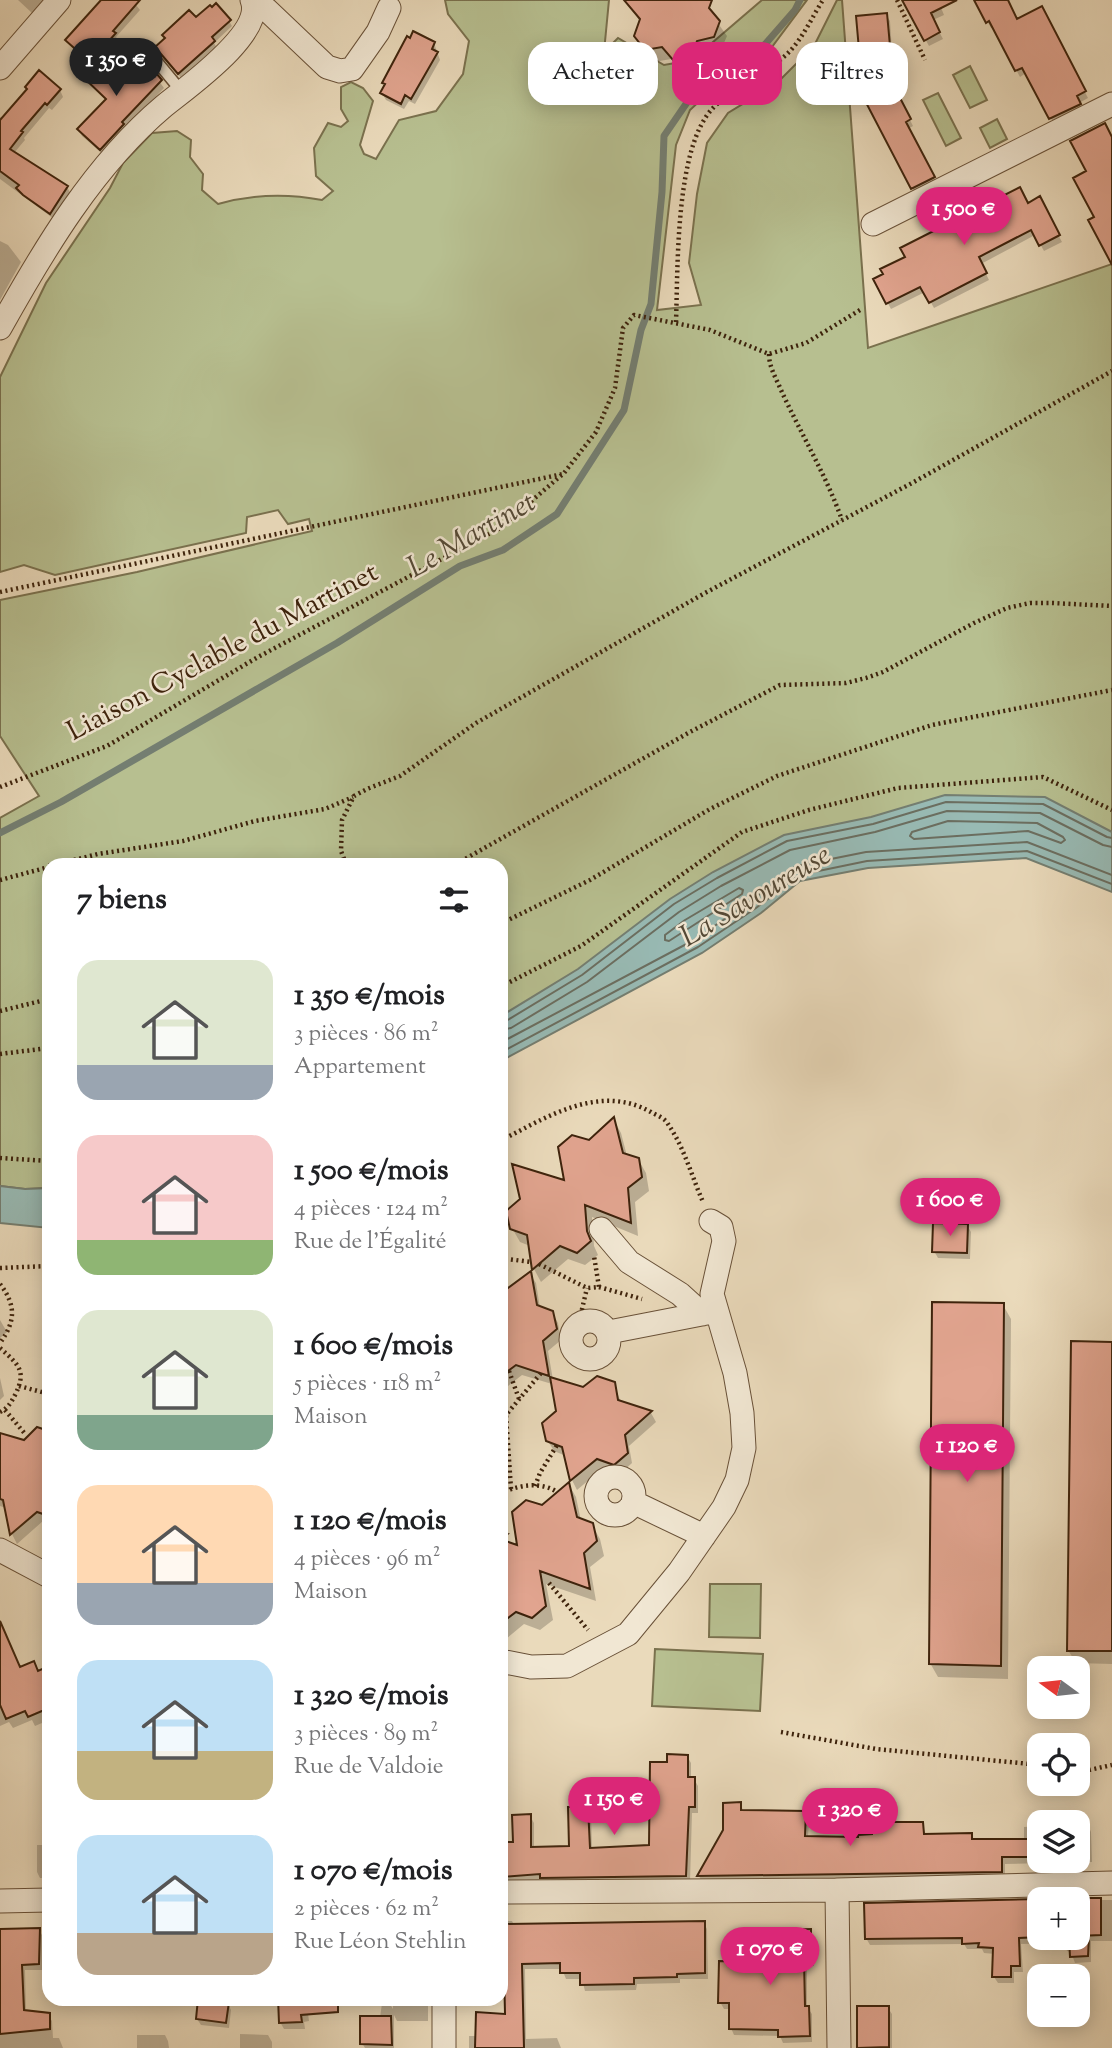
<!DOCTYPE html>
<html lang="fr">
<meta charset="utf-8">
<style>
body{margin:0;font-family:"Sorts Mill Goudy",serif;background:#f2f2f2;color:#202124;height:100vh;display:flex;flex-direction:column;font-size:26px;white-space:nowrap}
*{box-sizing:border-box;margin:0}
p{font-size:23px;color:#757577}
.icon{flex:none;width:38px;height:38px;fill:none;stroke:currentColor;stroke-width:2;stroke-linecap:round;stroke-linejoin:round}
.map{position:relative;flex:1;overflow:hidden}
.details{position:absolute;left:42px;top:858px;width:466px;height:1148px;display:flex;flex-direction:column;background:#fff;border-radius:21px;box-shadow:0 4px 18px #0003}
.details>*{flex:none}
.top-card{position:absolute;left:528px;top:42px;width:478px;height:63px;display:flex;gap:14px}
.needle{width:46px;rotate:285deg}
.tools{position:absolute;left:1027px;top:1656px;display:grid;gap:14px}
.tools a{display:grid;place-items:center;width:63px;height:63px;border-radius:14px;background:#fff;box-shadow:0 4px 18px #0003;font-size:35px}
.price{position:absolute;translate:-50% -60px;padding:0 16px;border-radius:24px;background:#db2777;color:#fff;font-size:23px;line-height:46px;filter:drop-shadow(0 2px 4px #0008)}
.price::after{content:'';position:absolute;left:50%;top:42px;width:21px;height:16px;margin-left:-10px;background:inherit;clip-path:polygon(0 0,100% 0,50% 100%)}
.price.active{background:#222;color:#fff}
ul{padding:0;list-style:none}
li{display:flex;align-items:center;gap:21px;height:175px;padding:0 35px}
li span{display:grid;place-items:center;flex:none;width:196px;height:140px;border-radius:21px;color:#555}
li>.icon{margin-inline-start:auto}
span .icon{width:84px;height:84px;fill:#fffc;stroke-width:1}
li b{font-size:30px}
h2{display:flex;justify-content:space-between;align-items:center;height:84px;padding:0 35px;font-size:30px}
.chip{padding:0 24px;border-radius:21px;background:#fff;box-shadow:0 4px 18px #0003;font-size:24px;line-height:63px}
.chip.active{background:#db2777;color:#fff}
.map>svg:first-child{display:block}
.green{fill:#b7bf90;stroke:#7a714e;stroke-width:2}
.water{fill:#98bab4;stroke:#747e71;stroke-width:2}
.shadow{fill:#0003}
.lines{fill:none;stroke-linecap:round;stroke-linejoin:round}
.shore{stroke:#6b6e60;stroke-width:2}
.stream{stroke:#747e71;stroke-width:7}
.building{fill:#e1a48f;stroke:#3e230c;stroke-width:2}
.lane-casing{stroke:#695138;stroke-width:13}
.street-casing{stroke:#695138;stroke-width:25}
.path{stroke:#3e230c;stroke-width:4.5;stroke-dasharray:2 3.5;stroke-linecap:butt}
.lane{stroke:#f1e7d3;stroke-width:10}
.street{stroke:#f1e7d3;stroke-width:23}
.labels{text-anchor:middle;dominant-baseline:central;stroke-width:5;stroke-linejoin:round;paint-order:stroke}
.street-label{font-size:28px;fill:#3e230c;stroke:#f1e7d3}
.water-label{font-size:30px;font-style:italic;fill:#544936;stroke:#f1e7d3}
</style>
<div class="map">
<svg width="1112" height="2048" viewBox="0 0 1112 2048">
<rect width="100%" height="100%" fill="#eadabb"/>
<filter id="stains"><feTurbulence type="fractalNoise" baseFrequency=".00286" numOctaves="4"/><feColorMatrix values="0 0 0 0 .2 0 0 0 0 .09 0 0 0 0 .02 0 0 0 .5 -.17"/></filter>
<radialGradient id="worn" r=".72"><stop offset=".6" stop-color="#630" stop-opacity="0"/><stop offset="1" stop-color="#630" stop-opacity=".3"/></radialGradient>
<path class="green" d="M445,0H609L604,52L618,38L664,65L692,60L762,0H807L766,55L721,81L690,110L676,145L657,310L701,305L689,263L697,194L707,143L728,113L777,83L814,46L837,0H842L868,348L1112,264V839L895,818L501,1021L500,864H49V1188L25,1189L0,1186V818L39,796L0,736V600L137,572L312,531L309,519L288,524L278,510L247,517L246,533L55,575L24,565L0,572V377L46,283L110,188L123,163L152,133L177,131L191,140L190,157L203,174L202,190L218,204C253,194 286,193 322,200L333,191L316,176L314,148L328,123L341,127L348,121L341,109V87L351,82L363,88L373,101L360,145L364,154L376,159L399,120L436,111L463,74L469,41L448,14Z
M970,66L987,100L970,108L953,75Z
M938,93L961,138L946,146L923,100Z
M997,119L1007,139L990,148L980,128Z
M710,1584H761L760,1638L709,1637Z
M655,1649L763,1654L760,1711L652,1706Z"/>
<path class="water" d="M945,795L1045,797L1112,832V892L1026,858L868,868L800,881L761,913L702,953L501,1061V1016L578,969L670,899L713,872L784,835L871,817Z
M0,1186L25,1189L49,1188V1228L0,1223Z"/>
<path class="shadow" d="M18,0H43L32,13Z
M103,0H132L140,10L116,37L118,40L104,56L129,79L145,62L164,88L125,129L104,155L82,136L79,130L107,101L85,78L95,68L71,46L67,40Z
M633,0H707L705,5L727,36L721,50L704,54L698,69L682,73L671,59L654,62L636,36L640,22L631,6Z
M904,0H938L944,15L933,20L943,39L929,46Z
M982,0H1006L1017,21L1041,8L1088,98L1079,103L1083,111L1054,124L1026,73L1020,77L993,27L991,28L977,3Z
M886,15L890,21L892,52H889L890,65L865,67L862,60Z
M196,20L229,21L232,26L214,43L217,48L182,79L160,53Z
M434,43L440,60L415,104L409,101L404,109L386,100L382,93L386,86L384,83Z
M888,81L892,87L893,98L901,102L913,126L908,129L937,184L916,195L864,94Z
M60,90L63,97L52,110L49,108L24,138L25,140L14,153L67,187L71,194L54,219L0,179V117L3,119Z
M1039,199L1062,242L1044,251L1035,235L981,264L989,280L934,308L925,292L891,309L875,280Z
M0,241L8,245L21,262L0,300Z
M614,1120L621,1133L627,1156L638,1159L646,1173L649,1191L635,1202L638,1236L592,1217L594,1246L598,1255L585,1265L568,1259L541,1282L534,1269L530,1246L520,1242L512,1228L567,1182L590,1142Z
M967,1225L971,1232L970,1259L938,1258L934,1251Z
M530,1274L536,1283L540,1308L552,1312L558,1323L561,1340L548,1351L553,1380L584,1389L613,1383L621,1402L651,1413L656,1422L629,1446L632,1463L620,1474L603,1468L577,1490L572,1480L566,1456L554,1451L548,1441L558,1412L552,1384L522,1375L508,1386L500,1383V1294Z
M1003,1305L1011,1319L1008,1679L938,1677L930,1663Z
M0,1320L7,1332L0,1338Z
M1112,1344V1664L1076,1663L1068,1650Z
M0,1378L4,1396L0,1400Z
M49,1433V1523L43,1521L17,1544L12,1534L6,1508L0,1506V1435L24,1442Z
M569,1485L576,1497L581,1521L592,1525L600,1539L604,1556L590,1567L596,1601L546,1584L553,1620L540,1630L524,1624L500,1644V1541L520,1548L543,1507Z
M0,1658L20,1668L49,1674V1720L35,1726L32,1720L13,1728L9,1722L0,1726Z
M687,1756L691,1763V1779H694L698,1786V1813H692L690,1882L500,1884V1844H515L530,1816L534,1823V1849L571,1848L587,1808L591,1815L592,1849L651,1847L668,1764Z
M740,1804L744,1812L805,1813L809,1820L808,1838H860L874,1836L892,1807L895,1814L896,1824H922L926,1835H971L975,1841H1024V1827L1040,1826V1860H1078V1826L1088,1825L1091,1832L1092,1862L1005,1864V1878L702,1882L699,1876Z
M37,1845H49V1878H40L37,1872Z
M1078,1900H1112V1941H1091V1962L1075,1963L1071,1952L1067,1951L1063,1943L1021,1944L1023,1972H1014V1983H998L994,1977L995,1954L984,1953L982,1949H967L964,1944L870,1945L866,1938L1040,1901V1937H1078Z
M500,1921H512L514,1925L704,1923L707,1929L708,1979H680V1983L637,1984L636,1990L585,1991L582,1979H566L562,1969H525L526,2039L557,2038L561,2048H469V2036H477L507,2016L506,1974H500Z
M39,1930L42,1935V1970H25L26,2012L48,2015L52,2021L53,2038H59L63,2048H0V1931Z
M810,1931L813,1937L814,1966H807V2007L812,2014V2042L783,2043L780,2036L734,2035L731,2028V2009H724L720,2002L774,1964Z
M260,1998H306L309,2021L304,2022L305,2029H284L280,2022V2002L261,2001Z
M393,1998H428V2021H397L394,2015V2048H365L362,2043L380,2018L382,2003L390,2004L393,2009Z
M228,2004L231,2010L229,2028L201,2025L197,2019Z
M888,2008L892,2014V2048H860Z
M240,2034L268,2035L272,2042V2048H240Z
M137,2035H165L168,2041L169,2048H137Z"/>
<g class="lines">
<path class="shore" d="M948,821L1037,823L1063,837L1065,840L1061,843L1028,831L914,839L910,836L912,832Z
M739,888L743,890L742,894L669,941L665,940V935L685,920Z
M500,1022L506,1021L582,975L674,904L717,878L787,841L873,824L946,802L1043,804L1107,837L1112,838
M500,1030L511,1028L587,982L679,912L721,886L790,850L875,832L947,811L1040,813L1103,845L1112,847
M500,1043L694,940L751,901L796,866L866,852L1027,842L1112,875
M500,1053L698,947L756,908L799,875L867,861L1027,851L1112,884"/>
<path class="stream" d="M0,833L61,802L337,643L460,566L503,550L557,514L624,410L641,330L651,304L662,192L664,136L699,85L760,50L795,10L800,0"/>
</g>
<path class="building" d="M101,0H140L113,31L116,33L90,62L65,40Z
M624,0H712L709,8L720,21L714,37L697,41L691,56L673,60L662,47L645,50L634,36L640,19Z
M902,0H957L931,13L940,32L924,41Z
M974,0H1008L1017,19L1042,6L1086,91L1077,96L1081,104L1049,119L1022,68L1015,71L989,21L986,23Z
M216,3L231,20L212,37L215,41L178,74L155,47L165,38L162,35L189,10L196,17L210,5L212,7Z
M887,13L890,46H886L887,58L860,61L856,16Z
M413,31L435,42L432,49L438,52L411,99L405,95L401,104L380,93L385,84L382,83L407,36L410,38Z
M105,54L129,76L145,60L162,80L122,122L124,124L100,150L77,129L106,99L83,77Z
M39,70L61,89L47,105L45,103L21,131L23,132L10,149L68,186L50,214L23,195L16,188L19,185L0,171V120L27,89L25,87Z
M889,79L891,97L898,94L911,119L906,122L935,177L911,189L861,93Z
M1105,123L1112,137V265L1088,220L1094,217L1073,178L1086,171L1070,141Z
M1020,187L1028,203L1040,196L1060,235L1039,246L1031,230L979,257L987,273L929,303L920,287L886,304L873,279L883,274L880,269L905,257L900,248Z
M614,1117L623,1153L639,1158L642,1177L628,1188L631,1223L585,1205L587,1231L591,1241L577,1253L560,1246L532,1270L527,1235L510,1229L506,1211L520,1199L512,1164L564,1180L558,1147L572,1135L589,1140Z
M933,1223L968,1224L967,1253L932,1252Z
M531,1271L537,1305L553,1311L557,1329L543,1341L549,1376L516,1365L500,1377V1294Z
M932,1302L1004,1303L1001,1666L929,1664Z
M1071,1341L1112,1342V1651H1067Z
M597,1376L615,1382L618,1400L652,1411L625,1435L628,1453L614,1465L597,1459L570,1481L562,1447L546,1441L542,1423L556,1411L550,1377L583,1387Z
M37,1427L49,1431V1516L37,1512L10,1535L3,1500L0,1499V1433L24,1440Z
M569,1482L577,1517L593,1523L597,1541L584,1553L590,1589L540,1571L546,1606L532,1618L516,1612L500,1624V1539L517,1545L512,1512L526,1500L542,1505Z
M0,1621L20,1667L34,1661L38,1671L49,1666V1708L28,1717L25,1711L6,1719L0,1705Z
M667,1754L688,1755V1777H695V1807H689L686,1876L540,1878V1874L500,1877V1842H513L512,1815L531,1814V1847L569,1846L568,1807L588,1806L590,1848L649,1845L650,1762H667Z
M741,1802V1810L806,1811L805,1836L858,1837V1835L872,1834L871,1806H893V1822H923L924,1834L972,1833V1839H1040V1857H1002V1872L697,1876L723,1830V1803Z
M1078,1898H1101V1935L1078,1936Z
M1040,1899V1937L1019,1938L1020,1966H1011V1977H992L993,1948L978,1947L979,1943L962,1944V1938L865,1939L864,1903Z
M705,1921V1973L677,1974V1977L634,1978V1984L580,1985V1973H560V1963L522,1964L524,2048H475L476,2012L505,2014L504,1969H500V1924Z
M40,1928L39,1964L22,1965L24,2010L50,2013V2029L0,2034V1929Z
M811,1929V1960H804L805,2006H809L810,2036L778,2037V2030L729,2029V2003H718L719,1961L772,1962L771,1930Z
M1069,1937H1089L1088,1956L1070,1957Z
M278,1998H338V2012L301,2015L302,2022L279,2023Z
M198,1999L229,2002L226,2023L196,2019Z
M857,2006H889V2047L857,2048Z
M360,2016H391L392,2045L360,2044Z"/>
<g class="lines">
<defs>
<path id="lane" d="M149,52L182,92"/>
<path id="street" d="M254,5L267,10L327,67L340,71L352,69L378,32L389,8
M0,68L59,0
M873,224L1112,104
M0,328C44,249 94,165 164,106C186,88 265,33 252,0
M601,1229L629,1262L680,1294L702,1314
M571 1340a19 19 0 1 1 38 0a19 19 0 1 1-38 0Z
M609,1332L712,1312
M596 1496a19 19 0 1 1 38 0a19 19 0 1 1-38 0Z
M633,1502L704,1536
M0,1550L49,1576
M500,1661L531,1667L567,1666L628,1634L679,1572L724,1507L737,1480L744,1448L742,1413L735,1373L712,1294L724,1241L721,1227L711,1221
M837,1890L839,2048
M500,1892L837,1890L1112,1883
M0,1901L49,1900
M444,2048V1998"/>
</defs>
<use href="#lane" class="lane-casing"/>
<use href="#street" class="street-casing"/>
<path class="path" d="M897,0L925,60
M676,322C678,268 675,147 713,108C734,86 765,74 787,54C802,40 812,17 823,0
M769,354C769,367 776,378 781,390C801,434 826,475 842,520
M0,592L563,474
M0,787L107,746L258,657L500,528L564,473L596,432L615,388L623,328L634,315L710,330L769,354L806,343L860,310
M58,864L98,854L183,841L255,821L325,809L353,797
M346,864L341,851L342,820L354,796L367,789L400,776L476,723L705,593L912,483L1112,371
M456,864L690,732L780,685L846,683L866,678L883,672L974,623L1007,608L1030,603H1052L1112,606
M0,880L49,867
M500,924L590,880L710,809L777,776L932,725L1112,690
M500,987L581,946L742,832L809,810L898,788L1043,777L1112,810
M0,1011L49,999
M0,1054L49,1048
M500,1141C547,1117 599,1083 651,1112C656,1115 665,1118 668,1124C684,1147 692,1177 703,1202
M0,1158L49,1161
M500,1258L531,1262
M539,1264L587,1288L599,1287L594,1256
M0,1268L49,1266
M0,1284C16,1305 16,1321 0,1343
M599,1287L642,1299
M578,1326L587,1288
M0,1348C19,1365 27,1371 15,1395C11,1403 7,1409 0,1412
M509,1371L519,1399
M19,1386L49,1394
M5,1410L26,1435
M535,1486L540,1473L557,1445
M511,1489L506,1415L541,1373
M500,1494C517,1485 541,1481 557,1492
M500,1526L508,1535
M549,1583L588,1630
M781,1732L876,1749L1040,1765
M1078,1769L1089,1770L1112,1765"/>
<use href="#lane" class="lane"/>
<use href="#street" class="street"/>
</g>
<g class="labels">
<g class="street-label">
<text transform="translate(223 653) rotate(-28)">Liaison Cyclable du Martinet</text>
</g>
<g class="water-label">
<text transform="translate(472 536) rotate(-30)">Le Martinet</text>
<text transform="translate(756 897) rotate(-31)">La Savoureuse</text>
</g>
</g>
<rect width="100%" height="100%" filter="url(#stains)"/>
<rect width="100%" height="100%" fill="url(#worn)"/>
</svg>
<div class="tools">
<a><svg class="needle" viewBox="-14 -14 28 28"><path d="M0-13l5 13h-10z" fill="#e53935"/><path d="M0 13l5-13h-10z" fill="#757577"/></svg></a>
<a><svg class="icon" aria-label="locate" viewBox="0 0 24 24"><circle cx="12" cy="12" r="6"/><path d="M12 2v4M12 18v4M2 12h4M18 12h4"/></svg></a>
<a><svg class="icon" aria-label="layers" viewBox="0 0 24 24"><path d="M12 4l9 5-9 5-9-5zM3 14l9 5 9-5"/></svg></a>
<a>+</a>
<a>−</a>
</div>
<b class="price active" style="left:116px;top:98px">1 350 €</b>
<b class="price" style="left:964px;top:247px">1 500 €</b>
<b class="price" style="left:950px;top:1238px">1 600 €</b>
<b class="price" style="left:967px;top:1484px">1 120 €</b>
<b class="price" style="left:614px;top:1837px">1 150 €</b>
<b class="price" style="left:850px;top:1848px">1 320 €</b>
<b class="price" style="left:770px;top:1987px">1 070 €</b>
<div class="top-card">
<a class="chip">Acheter</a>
<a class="chip active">Louer</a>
<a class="chip">Filtres</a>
</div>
<section class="details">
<h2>7 biens<svg class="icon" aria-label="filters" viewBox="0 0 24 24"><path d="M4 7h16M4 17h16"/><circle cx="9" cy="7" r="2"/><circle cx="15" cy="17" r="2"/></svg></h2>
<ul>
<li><span style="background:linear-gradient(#dfe7d0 75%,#9aa5b1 0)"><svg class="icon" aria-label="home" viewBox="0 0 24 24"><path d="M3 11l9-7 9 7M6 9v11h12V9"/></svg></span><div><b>1 350 €/mois</b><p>3 pièces · 86 m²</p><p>Appartement</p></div></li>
<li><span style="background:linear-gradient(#f6c9c9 75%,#8fb573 0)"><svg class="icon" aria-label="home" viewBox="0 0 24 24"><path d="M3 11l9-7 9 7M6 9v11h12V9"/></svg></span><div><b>1 500 €/mois</b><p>4 pièces · 124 m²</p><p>Rue de l'Égalité</p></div></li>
<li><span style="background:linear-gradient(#dfe7d0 75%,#7fa58c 0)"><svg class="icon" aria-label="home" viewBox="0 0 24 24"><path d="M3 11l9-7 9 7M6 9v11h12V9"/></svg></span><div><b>1 600 €/mois</b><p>5 pièces · 118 m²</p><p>Maison</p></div></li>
<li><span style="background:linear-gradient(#ffd9b3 70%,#9aa5b1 0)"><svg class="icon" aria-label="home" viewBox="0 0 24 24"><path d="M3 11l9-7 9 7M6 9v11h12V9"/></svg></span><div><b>1 120 €/mois</b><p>4 pièces · 96 m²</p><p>Maison</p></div></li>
<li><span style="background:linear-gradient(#bfe0f5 65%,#c2b280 0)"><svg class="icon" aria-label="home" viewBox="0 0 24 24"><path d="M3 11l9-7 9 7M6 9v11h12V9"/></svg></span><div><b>1 320 €/mois</b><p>3 pièces · 89 m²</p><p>Rue de Valdoie</p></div></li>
<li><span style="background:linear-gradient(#bfe0f5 70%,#b9a48a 0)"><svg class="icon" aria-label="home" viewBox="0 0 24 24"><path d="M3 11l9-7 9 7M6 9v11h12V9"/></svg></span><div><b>1 070 €/mois</b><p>2 pièces · 62 m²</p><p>Rue Léon Stehlin</p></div></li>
</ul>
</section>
</div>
